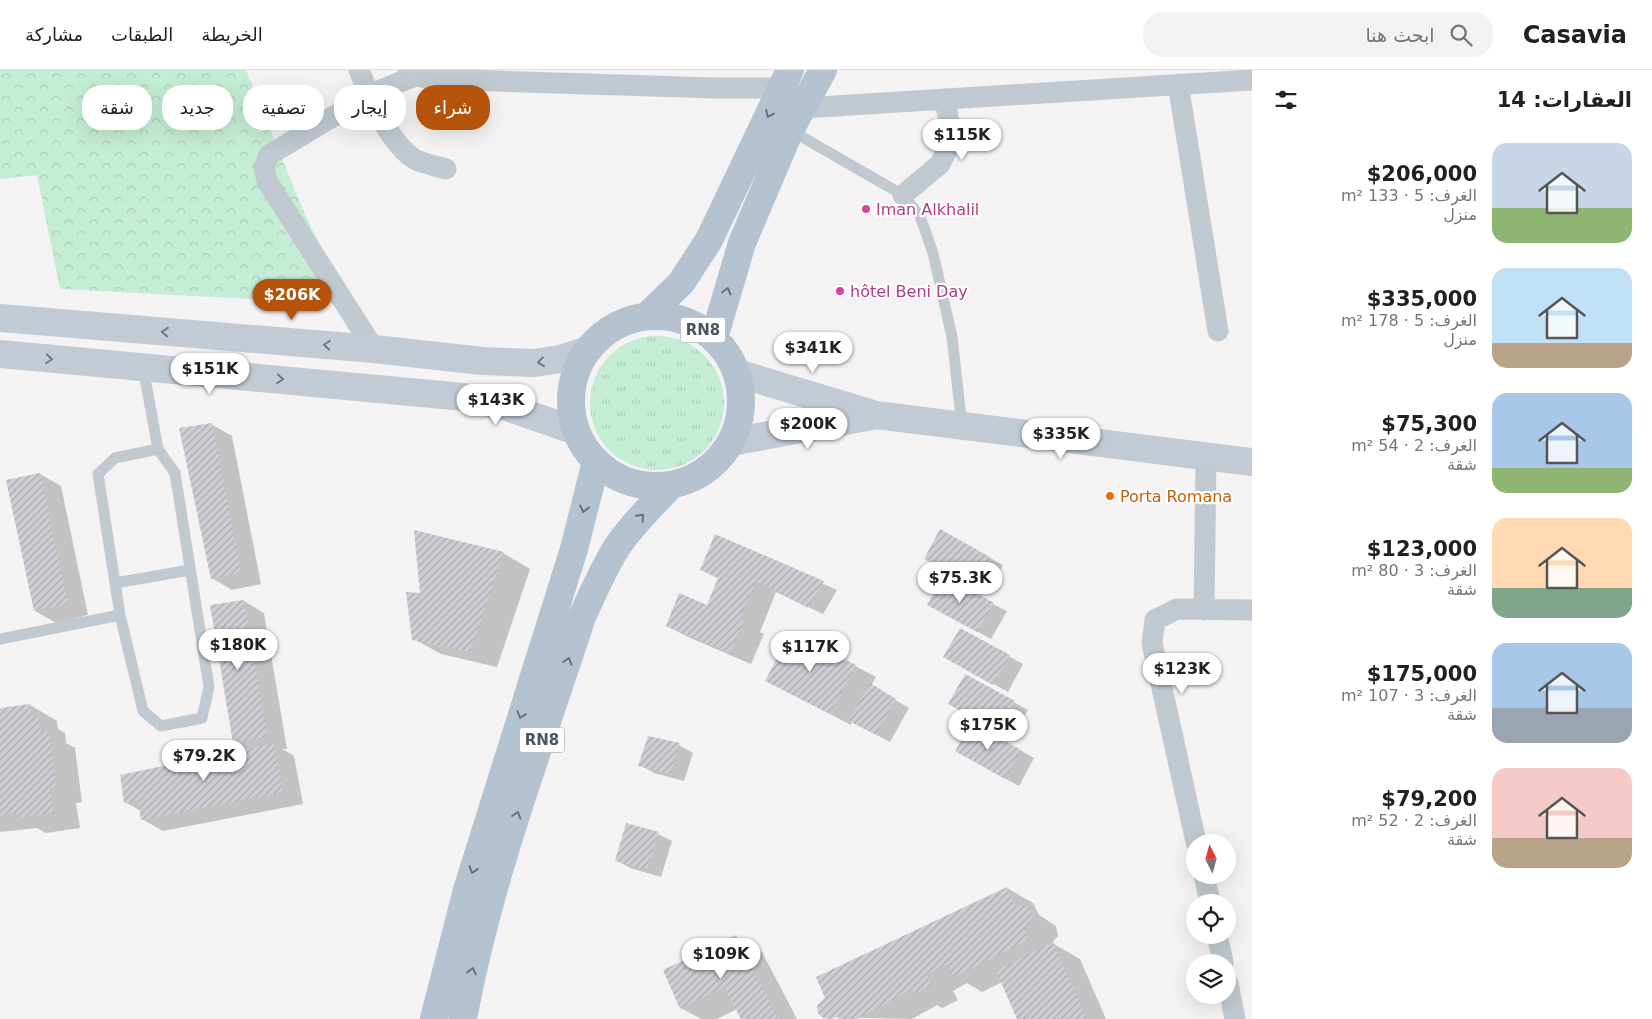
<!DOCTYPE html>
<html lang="ar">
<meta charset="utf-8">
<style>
body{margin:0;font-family:"DejaVu Sans",Cairo,sans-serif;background:#f2f2f2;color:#202124;direction:rtl;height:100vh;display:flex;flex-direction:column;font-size:19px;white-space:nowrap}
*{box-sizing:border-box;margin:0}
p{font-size:16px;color:#757577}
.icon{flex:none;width:28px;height:28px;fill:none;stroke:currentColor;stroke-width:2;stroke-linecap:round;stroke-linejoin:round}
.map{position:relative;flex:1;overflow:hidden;direction:ltr}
.details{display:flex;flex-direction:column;background:#fff;width:400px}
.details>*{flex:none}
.guide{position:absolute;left:15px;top:15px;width:475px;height:45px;direction:rtl;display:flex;gap:10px}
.needle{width:32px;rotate:354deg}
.tools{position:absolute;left:1186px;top:764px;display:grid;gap:10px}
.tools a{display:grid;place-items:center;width:50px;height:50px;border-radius:50%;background:#fff;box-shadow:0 5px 20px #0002;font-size:25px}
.price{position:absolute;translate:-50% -42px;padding:0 11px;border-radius:18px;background:#fff;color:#222;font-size:16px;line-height:32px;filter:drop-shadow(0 1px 2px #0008)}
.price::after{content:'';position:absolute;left:50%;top:30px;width:15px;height:11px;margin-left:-8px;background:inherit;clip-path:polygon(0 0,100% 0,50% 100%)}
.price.selected{background:#b45309;color:#fff}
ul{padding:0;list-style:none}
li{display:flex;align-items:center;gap:15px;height:125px;padding:0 20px}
li span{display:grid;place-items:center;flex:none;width:140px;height:100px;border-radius:15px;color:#555}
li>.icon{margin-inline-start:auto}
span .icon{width:60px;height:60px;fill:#fffc;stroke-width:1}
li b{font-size:21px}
h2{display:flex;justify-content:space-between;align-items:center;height:60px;padding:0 20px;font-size:21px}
.pill{padding:0 18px;border-radius:20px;background:#fff;box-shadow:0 5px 20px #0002;font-size:18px;line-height:45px}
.pill.selected{background:#b45309;color:#fff}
header{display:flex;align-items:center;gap:30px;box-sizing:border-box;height:70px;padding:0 25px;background:#fff;border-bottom:1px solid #e0e0e0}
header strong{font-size:24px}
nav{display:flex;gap:28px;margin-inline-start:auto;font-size:18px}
.search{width:350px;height:45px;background:#f2f2f2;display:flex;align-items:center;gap:12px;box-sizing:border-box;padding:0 18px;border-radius:20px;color:#757577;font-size:19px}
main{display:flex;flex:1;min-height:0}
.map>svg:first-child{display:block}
.forest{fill:url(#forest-crowns)}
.park{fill:url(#park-tufts)}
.shadow{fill:#0003}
.building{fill:url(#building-hatch)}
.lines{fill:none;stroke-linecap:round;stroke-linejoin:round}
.lane{stroke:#c1c9d0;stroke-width:11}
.street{stroke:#c1c9d0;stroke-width:21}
.secondary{stroke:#c2cad4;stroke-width:28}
.primary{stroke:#b4c1ce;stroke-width:28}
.oneway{stroke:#65707b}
.oneway2{stroke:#6f7882}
.hotel-dot{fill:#d1479c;stroke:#fff;stroke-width:2}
.food-dot{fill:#e8710a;stroke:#fff;stroke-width:2}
.labels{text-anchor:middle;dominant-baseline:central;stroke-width:4.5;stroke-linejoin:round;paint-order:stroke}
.shield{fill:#fff;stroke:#81888f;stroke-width:1}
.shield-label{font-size:15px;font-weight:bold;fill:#4b555f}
.hotel-label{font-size:16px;fill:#b23c85;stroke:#fff;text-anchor:start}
.food-label{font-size:16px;fill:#c56008;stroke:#fff;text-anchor:start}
</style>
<header>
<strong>Casavia</strong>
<div class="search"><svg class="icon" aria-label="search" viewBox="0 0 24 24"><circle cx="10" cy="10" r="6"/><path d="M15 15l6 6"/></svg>ابحث هنا</div>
<nav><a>الخريطة</a><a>الطبقات</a><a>مشاركة</a></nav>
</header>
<main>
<section class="details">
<h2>العقارات: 14<svg class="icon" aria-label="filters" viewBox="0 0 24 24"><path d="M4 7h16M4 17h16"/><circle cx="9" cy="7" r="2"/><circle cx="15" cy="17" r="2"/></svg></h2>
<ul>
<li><span style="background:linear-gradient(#c9d6e8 65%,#8fb573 0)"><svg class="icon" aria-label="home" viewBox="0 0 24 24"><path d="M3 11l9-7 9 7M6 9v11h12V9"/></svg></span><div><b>$206,000</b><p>الغرف: 5 · 133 m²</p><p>منزل</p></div></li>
<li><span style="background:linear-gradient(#bfe0f5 75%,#b9a48a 0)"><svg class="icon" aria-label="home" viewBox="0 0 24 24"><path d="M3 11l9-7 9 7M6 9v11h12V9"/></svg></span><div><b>$335,000</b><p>الغرف: 5 · 178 m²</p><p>منزل</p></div></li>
<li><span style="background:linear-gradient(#a9c7e8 75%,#8fb573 0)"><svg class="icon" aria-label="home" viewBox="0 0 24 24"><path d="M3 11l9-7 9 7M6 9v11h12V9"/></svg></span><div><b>$75,300</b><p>الغرف: 2 · 54 m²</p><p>شقة</p></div></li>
<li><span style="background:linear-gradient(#ffd9b3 70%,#7fa58c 0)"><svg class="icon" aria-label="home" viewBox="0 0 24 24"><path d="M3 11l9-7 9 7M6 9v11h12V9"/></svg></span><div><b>$123,000</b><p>الغرف: 3 · 80 m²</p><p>شقة</p></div></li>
<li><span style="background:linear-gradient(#a9c7e8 65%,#9aa5b1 0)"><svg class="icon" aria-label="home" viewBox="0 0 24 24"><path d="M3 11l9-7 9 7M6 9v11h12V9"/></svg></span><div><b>$175,000</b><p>الغرف: 3 · 107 m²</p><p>شقة</p></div></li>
<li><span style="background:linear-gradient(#f6c9c9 70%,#b9a48a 0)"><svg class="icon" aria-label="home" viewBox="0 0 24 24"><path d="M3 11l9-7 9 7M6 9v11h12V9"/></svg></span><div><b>$79,200</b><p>الغرف: 2 · 52 m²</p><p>شقة</p></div></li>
</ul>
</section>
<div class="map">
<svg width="1252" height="949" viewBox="0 0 1252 949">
<defs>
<pattern id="forest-crowns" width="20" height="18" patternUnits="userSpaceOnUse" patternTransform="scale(1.25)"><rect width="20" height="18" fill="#c5edd5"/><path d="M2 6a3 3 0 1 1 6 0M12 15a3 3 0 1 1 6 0" fill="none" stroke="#abcdb9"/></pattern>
<pattern id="park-tufts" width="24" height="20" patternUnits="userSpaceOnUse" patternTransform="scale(1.25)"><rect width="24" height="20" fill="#c5edd5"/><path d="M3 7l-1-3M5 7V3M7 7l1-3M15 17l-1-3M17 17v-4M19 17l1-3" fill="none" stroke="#abcdb9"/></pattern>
<pattern id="building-hatch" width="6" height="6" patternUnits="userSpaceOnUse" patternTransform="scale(1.25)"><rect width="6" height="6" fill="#cdced4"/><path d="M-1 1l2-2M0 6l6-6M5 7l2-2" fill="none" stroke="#a8aaaf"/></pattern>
</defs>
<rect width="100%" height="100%" fill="#f4f2f2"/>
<path class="forest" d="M0,0H246L303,140L348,234L60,219L37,105L0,109Z"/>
<path class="park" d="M590 333a67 67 0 1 1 134 0a67 67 0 1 1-134 0Z"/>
<path class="shadow" d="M211,354L232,366L261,514L232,520L212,508Z
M40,404L61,416L88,545L56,553L35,541Z
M941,461L1003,495L988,523L939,496Z
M744,478L837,520L823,544L776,522L760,562L764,564L751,594L688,567L667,556L707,536L719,509L701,499Z
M503,483L530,499L497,597L441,584L414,569L421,524Z
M244,531L264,543L287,679H282L294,686L303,734L163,761L142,749L141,741L125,732L248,680L234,672Z
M993,534L1007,541L991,569L942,542Z
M960,559L1023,594L1008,622L959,595Z
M855,596L876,607L871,616L909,638L890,672L852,652L851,655L767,611Z
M965,606L1028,640L1012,668L963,641Z
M30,635L57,651L58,659L65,663L66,673L75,678L82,732L76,733L80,758L46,763L37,758L0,762V639Z
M972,653L1034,688L1019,716L956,681Z
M679,675L693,683L684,711L654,703L640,695Z
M658,764L672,771L661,807L630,798L616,790Z
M1007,818L1033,833L1039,845L1056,856L1058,866L1052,873L1080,889L1106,949H1018L1002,912L982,922L967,913L953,921L958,930L942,938L937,935L912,949L824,947Z
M736,867L762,882L797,949H742L737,939L717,949H701L681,938Z"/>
<path class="building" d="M212,353L241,503L211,509L179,358Z
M40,403L68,534L34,541L6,410Z
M940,459L990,487L974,516L924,489Z
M414,460L504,482L470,582L412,570L406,522L420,523Z
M715,464L824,511L808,538L756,511L740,549L744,551L730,583L666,556L679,523L707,535L718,508L700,500Z
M944,505L994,533L977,562L927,535Z
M244,530L267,667L233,673L210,535Z
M960,558L1010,585L993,615L943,587Z
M791,561L856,595L830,644L765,611Z
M965,604L1015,631L998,661L948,634Z
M870,613L896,629L876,665L849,651Z
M30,634L32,647L38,646L41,663L49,661L56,717L50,718L54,743L18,748L17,743L0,745V638Z
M971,652L1021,680L1005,709L955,681Z
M648,666L680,673L671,704L638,696Z
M274,673L283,722L141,750L138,730L124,733L120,705Z
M626,753L659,762L647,800L615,791Z
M1007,817L1016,837L1024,835L1030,839L1033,845L1032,850L1024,860L1028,870L954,907L947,894L927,905L932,915L914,924L912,919L857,949H839L837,946L832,949L823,948L818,943L817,935L825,928L816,907Z
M736,865L778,949H741L724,917L680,939L663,900Z
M1053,872L1087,949H1017L996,901Z"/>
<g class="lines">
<path class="lane" d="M790,60L903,125L920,146L933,183L952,267L962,356
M143,297L158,379L115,388L98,404L120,545L143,641L161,656L202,648L209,617L175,403L158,379
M115,513L190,500
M0,569L120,545"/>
<path class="street" d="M359,0C370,28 390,75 416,90C425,94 437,96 446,99
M408,0L415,6L432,9L715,18H781
M1178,14L1218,261
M803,38L1252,10
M903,125L940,94L952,70L945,29
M374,279L267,111L264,98L269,85L369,25L415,6
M1204,540L1206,387
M1196,772L1152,573L1155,550L1177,539L1252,540
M1204,805L1210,832
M1217,865L1223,892
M1228,913L1235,949"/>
<path class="secondary" d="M0,248L374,279L483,291L534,293L560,289L588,280
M0,284L464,327L507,337L576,361
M737,303L876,345L1252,392
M731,372L872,346"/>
<path class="primary" d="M571 331a85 85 0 1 1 170 0a85 85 0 1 1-170 0Z
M647,246L681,213L709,170L790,0
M714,268L742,173L790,60L823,0
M434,949L467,820L574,479L596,392
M463,949C488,812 539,679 582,547C593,523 603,499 617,477C632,454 653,435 671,415"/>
</g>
<defs><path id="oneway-chevron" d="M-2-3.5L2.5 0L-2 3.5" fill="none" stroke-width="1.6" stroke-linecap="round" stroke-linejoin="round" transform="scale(1.25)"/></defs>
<g class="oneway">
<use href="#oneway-chevron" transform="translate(769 44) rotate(116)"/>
<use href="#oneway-chevron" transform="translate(727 221) rotate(-74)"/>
<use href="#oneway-chevron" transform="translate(584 439) rotate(104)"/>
<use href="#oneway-chevron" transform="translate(641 447) rotate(-47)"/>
<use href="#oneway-chevron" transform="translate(568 591) rotate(-72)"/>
<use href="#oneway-chevron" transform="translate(521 645) rotate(108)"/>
<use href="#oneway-chevron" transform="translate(517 745) rotate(-72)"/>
<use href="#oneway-chevron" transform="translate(473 800) rotate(107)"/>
<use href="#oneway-chevron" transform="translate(472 901) rotate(-77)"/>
</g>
<g class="oneway2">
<use href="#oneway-chevron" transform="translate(165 262) rotate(-175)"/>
<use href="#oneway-chevron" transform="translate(327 275) rotate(-175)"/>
<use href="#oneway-chevron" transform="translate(49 289) rotate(5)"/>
<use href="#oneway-chevron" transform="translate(541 292) rotate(173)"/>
<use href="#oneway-chevron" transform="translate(280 309) rotate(5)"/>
</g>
<g class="hotel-dot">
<circle cx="866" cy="139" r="5"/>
<circle cx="840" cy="221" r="5"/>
</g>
<circle class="food-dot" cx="1110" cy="426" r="5"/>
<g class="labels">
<g class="shield">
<rect x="680.5" y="247.5" width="45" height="25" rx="4"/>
<rect x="519.5" y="657.5" width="45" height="25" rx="4"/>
</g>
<g class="shield-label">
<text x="703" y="260">RN8</text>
<text x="542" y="670">RN8</text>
</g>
<g class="hotel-label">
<text x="876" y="139">Iman Alkhalil</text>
<text x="850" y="221">hôtel Beni Day</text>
</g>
<g class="food-label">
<text x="1120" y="426">Porta Romana</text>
</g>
</g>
</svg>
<div class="tools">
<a><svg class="needle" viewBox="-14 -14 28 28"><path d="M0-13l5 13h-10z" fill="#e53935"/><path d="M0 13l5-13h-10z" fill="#757577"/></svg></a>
<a><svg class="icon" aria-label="locate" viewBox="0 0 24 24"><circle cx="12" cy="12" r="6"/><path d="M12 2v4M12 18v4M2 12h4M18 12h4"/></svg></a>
<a><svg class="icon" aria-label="layers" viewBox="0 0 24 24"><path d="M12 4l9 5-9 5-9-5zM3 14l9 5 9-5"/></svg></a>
</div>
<b class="price" style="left:962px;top:91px">$115K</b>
<b class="price selected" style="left:292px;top:251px">$206K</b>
<b class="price" style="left:813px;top:304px">$341K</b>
<b class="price" style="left:210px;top:325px">$151K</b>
<b class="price" style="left:496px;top:356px">$143K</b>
<b class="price" style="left:808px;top:380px">$200K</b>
<b class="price" style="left:1061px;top:390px">$335K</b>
<b class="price" style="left:960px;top:534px">$75.3K</b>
<b class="price" style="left:238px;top:601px">$180K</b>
<b class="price" style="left:810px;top:603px">$117K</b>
<b class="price" style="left:1182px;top:625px">$123K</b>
<b class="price" style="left:988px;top:681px">$175K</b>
<b class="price" style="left:204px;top:712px">$79.2K</b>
<b class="price" style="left:721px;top:910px">$109K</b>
<div class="guide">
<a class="pill selected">شراء</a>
<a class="pill">إيجار</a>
<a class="pill">تصفية</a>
<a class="pill">جديد</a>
<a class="pill">شقة</a>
</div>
</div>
</main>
